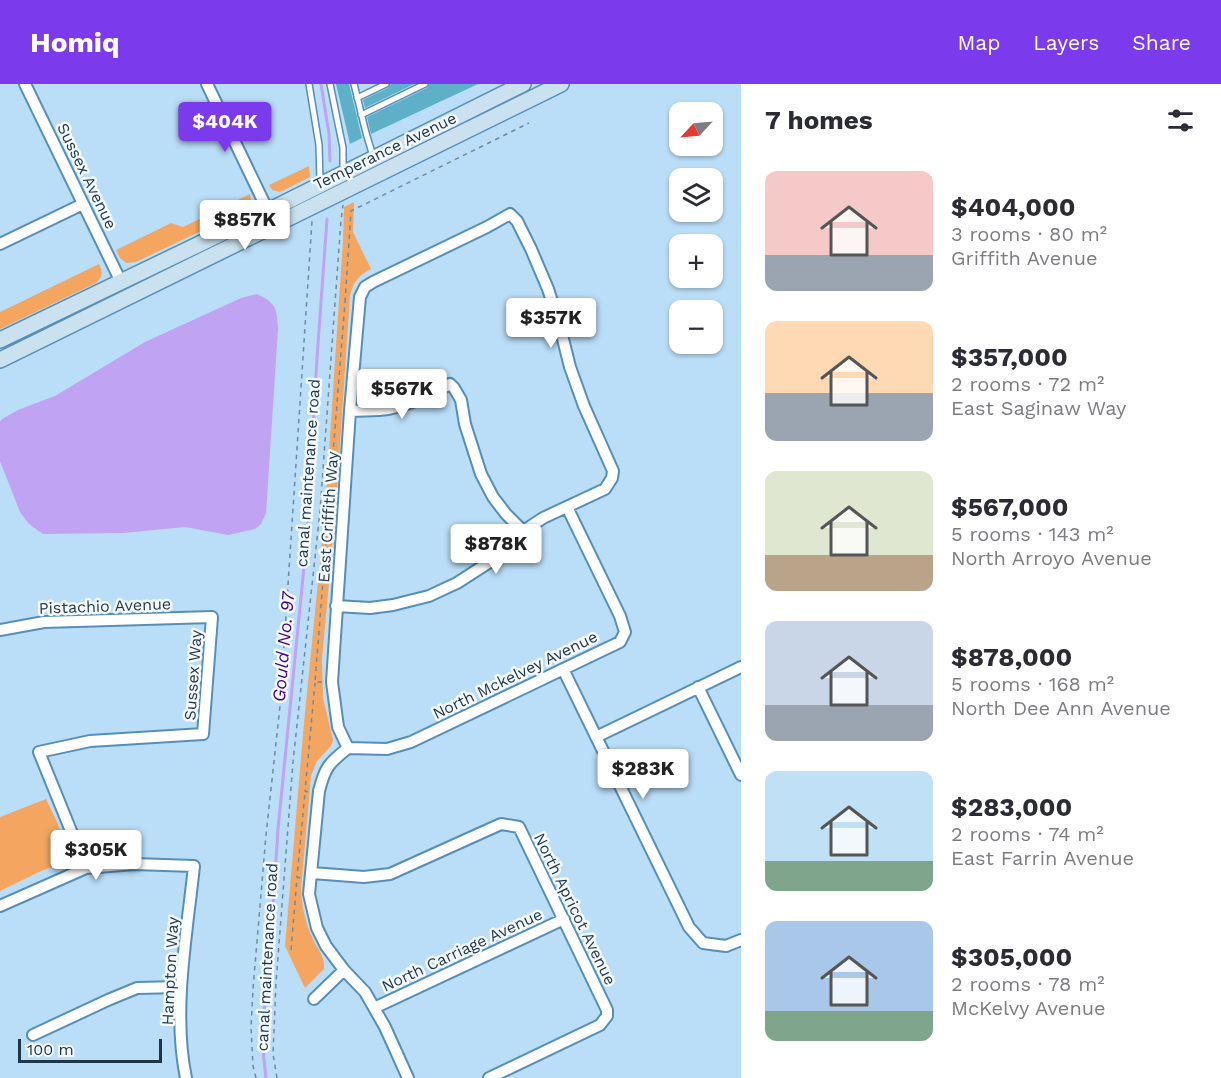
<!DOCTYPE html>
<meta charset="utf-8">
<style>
body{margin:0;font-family:"Work Sans",sans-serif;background:#f2f2f3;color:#2b2b33;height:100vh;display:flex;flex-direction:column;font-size:22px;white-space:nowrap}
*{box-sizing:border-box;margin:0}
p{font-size:20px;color:#7c7c81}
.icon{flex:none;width:33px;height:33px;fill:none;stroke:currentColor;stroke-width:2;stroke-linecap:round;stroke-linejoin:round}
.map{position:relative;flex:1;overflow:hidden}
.details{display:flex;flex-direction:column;background:#fff;width:480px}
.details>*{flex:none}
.needle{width:39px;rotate:244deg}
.tools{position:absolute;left:669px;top:18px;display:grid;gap:12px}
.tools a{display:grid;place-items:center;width:54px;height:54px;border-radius:12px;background:#fff;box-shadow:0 2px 4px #0004;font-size:30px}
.scale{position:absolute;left:18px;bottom:15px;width:144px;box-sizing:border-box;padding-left:6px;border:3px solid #1e3648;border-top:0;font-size:16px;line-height:21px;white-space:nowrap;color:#1e3648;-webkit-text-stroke:4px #f4fafe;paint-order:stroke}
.price{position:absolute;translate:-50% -51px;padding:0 14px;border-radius:6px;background:#fff;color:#222;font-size:20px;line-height:39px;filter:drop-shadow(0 2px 3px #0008)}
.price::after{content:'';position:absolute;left:50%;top:36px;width:18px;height:14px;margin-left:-9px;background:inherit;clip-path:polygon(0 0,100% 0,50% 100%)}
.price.current{background:#7c3aed;color:#fff}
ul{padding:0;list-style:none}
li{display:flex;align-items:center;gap:18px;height:150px;padding:0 24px}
li span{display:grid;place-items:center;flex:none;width:168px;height:120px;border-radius:12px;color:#555}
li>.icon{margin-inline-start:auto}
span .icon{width:72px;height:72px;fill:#fffc;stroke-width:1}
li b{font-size:26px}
h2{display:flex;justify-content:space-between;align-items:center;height:72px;padding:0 24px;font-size:26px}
header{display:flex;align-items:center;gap:36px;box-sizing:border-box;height:84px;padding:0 30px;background:#7c3aed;color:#fff}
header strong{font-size:28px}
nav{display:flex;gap:33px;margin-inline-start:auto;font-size:21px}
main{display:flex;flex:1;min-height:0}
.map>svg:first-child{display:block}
.green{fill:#f4a661}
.water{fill:#c0a3f2}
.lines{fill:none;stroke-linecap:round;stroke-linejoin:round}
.stream{stroke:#c0a3f2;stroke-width:3}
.building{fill:#5eafc8}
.service-casing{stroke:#558fb8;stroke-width:8}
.minor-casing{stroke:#558fb8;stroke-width:14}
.secondary-casing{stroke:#558fb8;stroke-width:18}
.path{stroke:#6d8ba1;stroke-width:1.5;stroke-dasharray:4.5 4.5;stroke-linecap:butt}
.service{stroke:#fff;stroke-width:5}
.minor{stroke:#fff;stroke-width:10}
.secondary{stroke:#cae1f0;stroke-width:15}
.labels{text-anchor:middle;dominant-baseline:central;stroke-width:5;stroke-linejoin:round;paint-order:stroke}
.street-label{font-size:16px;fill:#1e3648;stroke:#f4fafe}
.water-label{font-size:18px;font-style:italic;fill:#47037d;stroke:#f4fafe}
</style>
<header>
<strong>Homiq</strong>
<nav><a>Map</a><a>Layers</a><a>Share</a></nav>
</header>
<main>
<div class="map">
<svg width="741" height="994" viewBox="0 0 741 994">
<rect width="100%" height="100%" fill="#baddf8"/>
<path class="green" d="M309,82L310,93L280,108L272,106L269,101Z
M250,110L251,119L247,125L136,178L126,179L120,174L116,166L171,139L183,143Z
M354,118L353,148L371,185C359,191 353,198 350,212L335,433L322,575L323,614L333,656L331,662L317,677L311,692L301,805C302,822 305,838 312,853C317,866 325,870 324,885L305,904L285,862L304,639L325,427L343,156L344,123Z
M99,180C103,189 103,192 96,199L0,245V228Z
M46,715L58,740L68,773L66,778L41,787L0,807V733Z"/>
<path class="water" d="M257,210C276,219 277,224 278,245L266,429L261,440L255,445L228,451L185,443L123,449L43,450L29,440L20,428L0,377V338L2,335L18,326L55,312L145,258L241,214Z"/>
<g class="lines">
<path class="stream" d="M321,0L329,50L330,77
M266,994L263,966L265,907L273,822L278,745L307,453L317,274L327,135"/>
</g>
<path class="building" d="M336,0H349L362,54L350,60Z
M391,0H414L365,24L363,16L388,4Z
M430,0H478L371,50L367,33L427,4Z"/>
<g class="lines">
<defs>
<path id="service" d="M309,0L319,61L320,98
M330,0L343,64V87
M354,0L366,49L373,72
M357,14L386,0
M361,31L425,0"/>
<path id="minor" d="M25,0L121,198
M207,0L268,127
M0,160L83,120
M350,327C363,326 376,327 388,325C410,321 430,311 450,300L454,304L461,316L465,340L481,390L493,413L506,430L524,448
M336,522L370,524L393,521L429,512L457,499L502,470L528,444L543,434L605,405L612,394L613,387L584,322L570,283L559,239L548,205L531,165L517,137L510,130L487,143L373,198L365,203L360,213L350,327L332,598L338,643L348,664
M0,546L44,538L212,533L203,650L90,657L39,668L86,784
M563,585L689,843L703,859L726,862L741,856
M698,603L741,691
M596,653L741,583
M348,664L387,665L411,658L620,558L625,548L620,532L567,423
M348,664C329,679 325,683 319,707L309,810L317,844L326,862L344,886L365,908L385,943L408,994
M312,789L364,793L390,790L501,740L519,743L607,926V932L600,941L489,994
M0,822L86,784L134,780L194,782C187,850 172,927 186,994
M314,915L344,886
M374,924L564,835
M33,951L108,916L137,904L181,903"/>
<path id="secondary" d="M0,256L268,127L523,0
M0,276L561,0"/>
</defs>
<use href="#service" class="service-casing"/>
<use href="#minor" class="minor-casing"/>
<use href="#secondary" class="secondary-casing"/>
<path class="path" d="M345,218L351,127L529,39
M322,598H315L345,218
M308,708L305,707L315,599
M300,794L297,793L305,708
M291,866L297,794
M256,994L253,982L251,943L253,905L266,751L280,622L312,137
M277,994L273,970L276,899L293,678L320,427L341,136L343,121"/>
<use href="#service" class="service"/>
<use href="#minor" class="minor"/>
<use href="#secondary" class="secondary"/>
</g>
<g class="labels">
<g class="street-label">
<text transform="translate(385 67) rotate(-26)">Temperance Avenue</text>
<text transform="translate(87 92) rotate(64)">Sussex Avenue</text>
<text transform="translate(308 389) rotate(-86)">canal maintenance road</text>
<text transform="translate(328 433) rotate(-86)">East Criffith Way</text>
<text transform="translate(105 522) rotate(-2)">Pistachio Avenue</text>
<text transform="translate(193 591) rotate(-86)">Sussex Way</text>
<text transform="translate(515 591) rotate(-26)">North Mckelvey Avenue</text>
<text transform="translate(575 825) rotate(64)">North Apricot Avenue</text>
<text transform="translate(462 866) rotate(-25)">North Carriage Avenue</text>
<text transform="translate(267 873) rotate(-87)">canal maintenance road</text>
<text transform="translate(170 887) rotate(-87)">Hampton Way</text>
</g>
<g class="water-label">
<text transform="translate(283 563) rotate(-85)">Gould No. 97</text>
</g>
</g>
</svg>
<div class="tools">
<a><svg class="needle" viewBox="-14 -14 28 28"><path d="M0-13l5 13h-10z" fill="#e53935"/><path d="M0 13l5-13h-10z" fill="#7c7c81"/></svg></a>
<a><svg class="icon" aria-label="layers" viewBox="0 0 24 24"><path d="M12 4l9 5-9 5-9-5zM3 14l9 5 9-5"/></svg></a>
<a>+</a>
<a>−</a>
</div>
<div class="scale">100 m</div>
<b class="price current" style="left:225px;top:69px">$404K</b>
<b class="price" style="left:245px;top:167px">$857K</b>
<b class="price" style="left:551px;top:265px">$357K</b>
<b class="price" style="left:402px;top:336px">$567K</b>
<b class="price" style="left:496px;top:491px">$878K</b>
<b class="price" style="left:643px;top:716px">$283K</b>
<b class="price" style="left:96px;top:797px">$305K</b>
</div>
<section class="details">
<h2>7 homes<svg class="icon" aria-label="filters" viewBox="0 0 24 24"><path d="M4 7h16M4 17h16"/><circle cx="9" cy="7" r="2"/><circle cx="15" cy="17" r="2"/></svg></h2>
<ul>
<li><span style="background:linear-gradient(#f6c9c9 70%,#9aa5b1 0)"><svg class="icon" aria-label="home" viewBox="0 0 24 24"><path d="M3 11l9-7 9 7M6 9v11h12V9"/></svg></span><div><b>$404,000</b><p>3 rooms · 80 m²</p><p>Griffith Avenue</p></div></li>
<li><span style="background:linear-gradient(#ffd9b3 60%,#9aa5b1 0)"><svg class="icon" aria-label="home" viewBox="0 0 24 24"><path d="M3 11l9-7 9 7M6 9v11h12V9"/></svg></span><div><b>$357,000</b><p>2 rooms · 72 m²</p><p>East Saginaw Way</p></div></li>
<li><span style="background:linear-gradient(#dfe7d0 70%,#b9a48a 0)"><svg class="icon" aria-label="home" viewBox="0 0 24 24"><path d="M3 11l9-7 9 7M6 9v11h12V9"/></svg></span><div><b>$567,000</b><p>5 rooms · 143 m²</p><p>North Arroyo Avenue</p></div></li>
<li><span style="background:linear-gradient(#c9d6e8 70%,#9aa5b1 0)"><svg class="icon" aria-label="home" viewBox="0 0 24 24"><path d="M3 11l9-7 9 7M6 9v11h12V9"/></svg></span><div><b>$878,000</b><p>5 rooms · 168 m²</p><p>North Dee Ann Avenue</p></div></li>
<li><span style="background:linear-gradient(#bfe0f5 75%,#7fa58c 0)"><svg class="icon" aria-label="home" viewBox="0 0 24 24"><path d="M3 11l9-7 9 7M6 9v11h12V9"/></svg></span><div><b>$283,000</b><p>2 rooms · 74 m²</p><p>East Farrin Avenue</p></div></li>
<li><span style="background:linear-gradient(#a9c7e8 75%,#7fa58c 0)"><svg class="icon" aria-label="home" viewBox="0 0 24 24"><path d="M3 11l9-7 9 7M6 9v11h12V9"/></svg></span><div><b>$305,000</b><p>2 rooms · 78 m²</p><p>McKelvy Avenue</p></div></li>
</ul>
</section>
</main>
